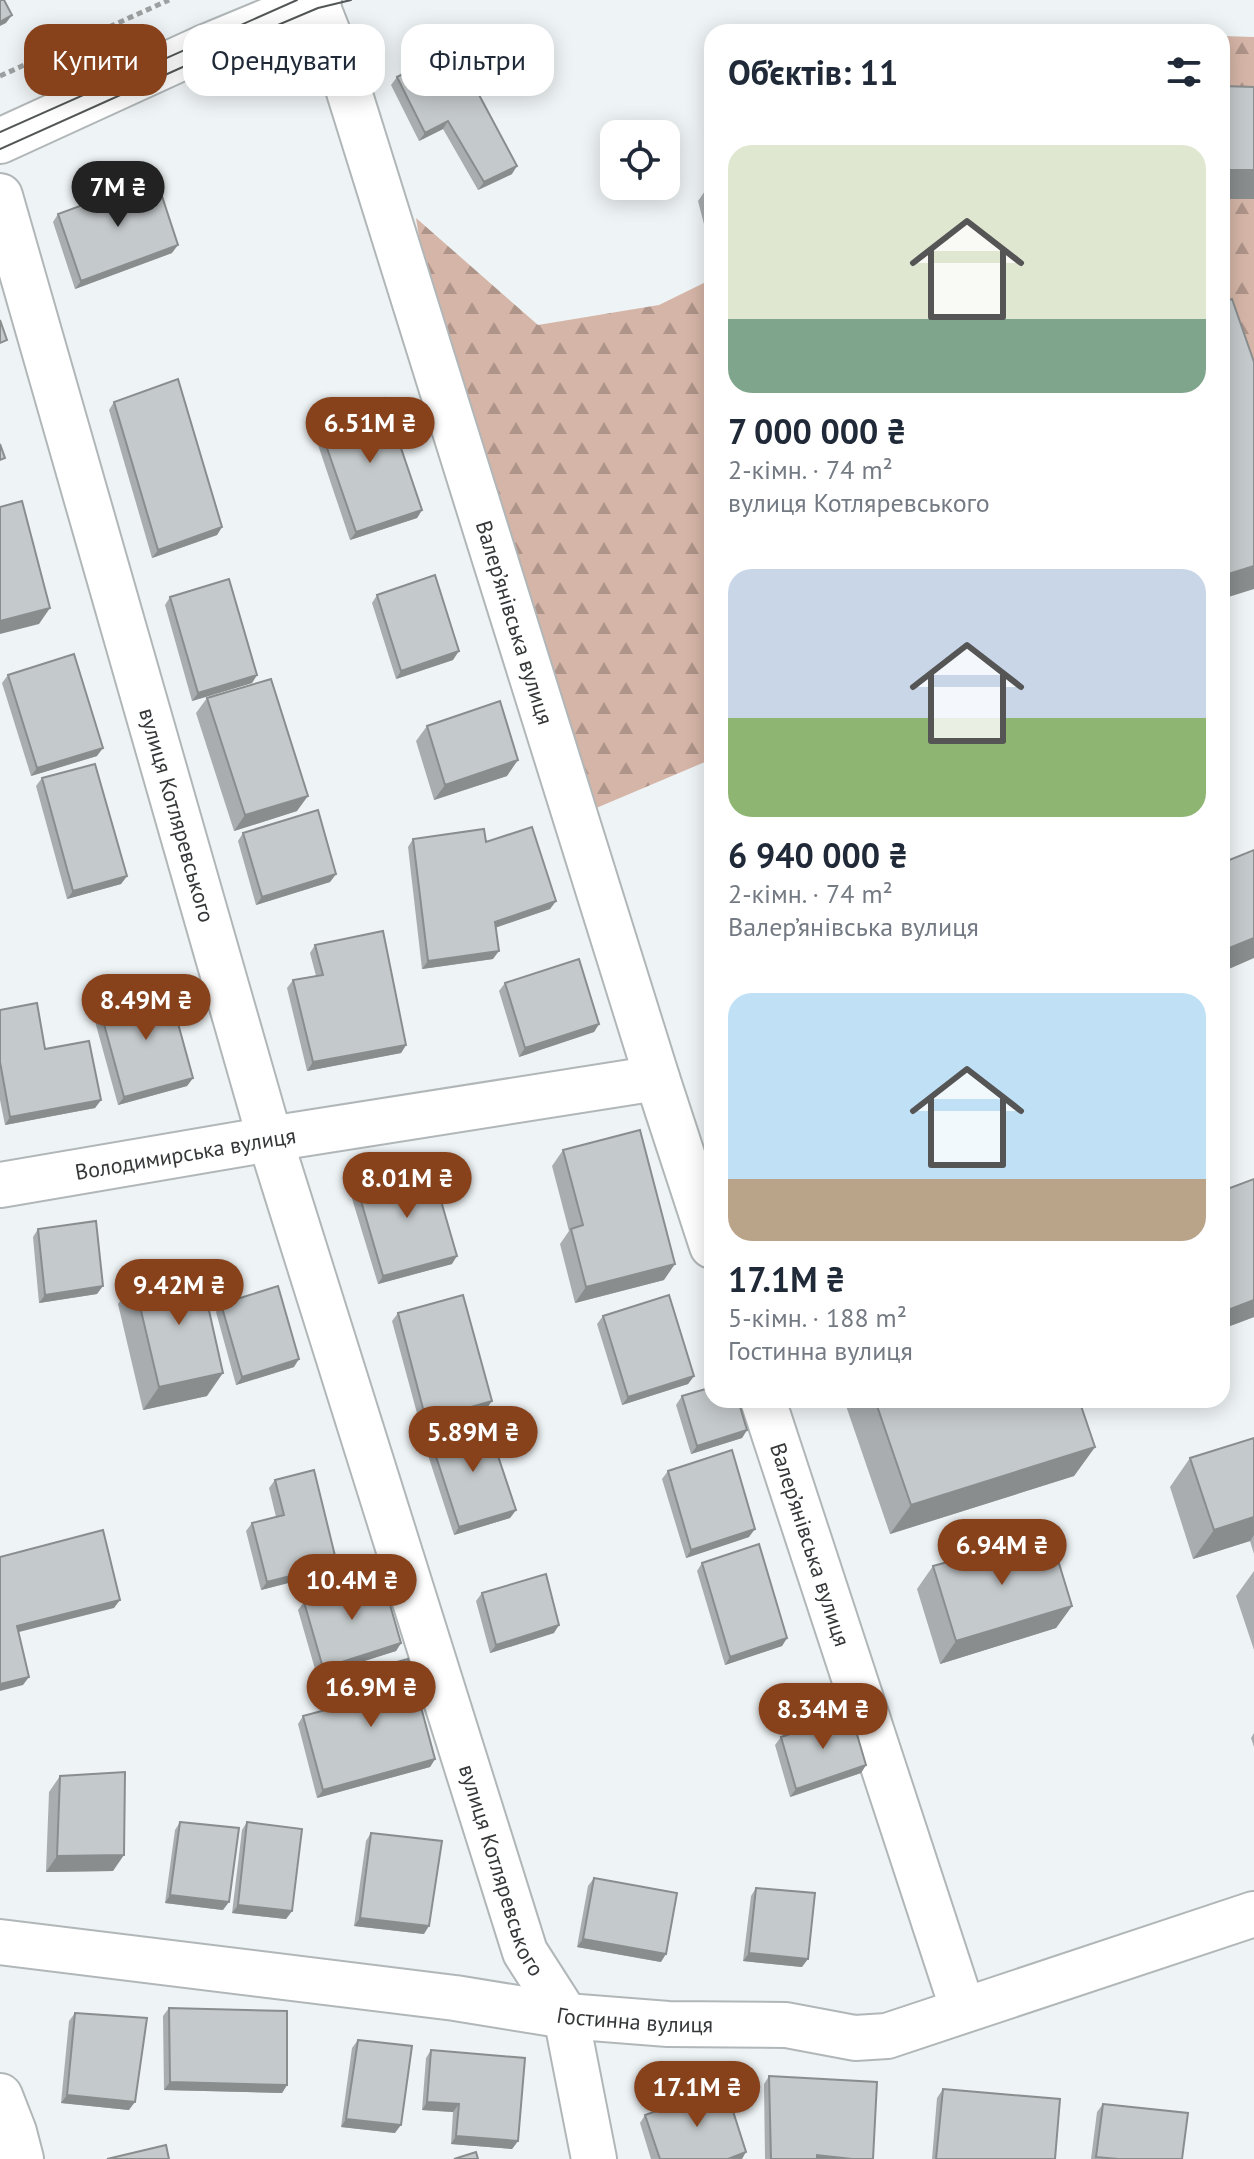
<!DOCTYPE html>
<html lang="uk">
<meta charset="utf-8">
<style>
body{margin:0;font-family:"PT Sans",sans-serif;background:#f6f6f7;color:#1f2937;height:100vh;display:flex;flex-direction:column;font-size:30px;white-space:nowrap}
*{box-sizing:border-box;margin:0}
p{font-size:26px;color:#747a83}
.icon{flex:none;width:44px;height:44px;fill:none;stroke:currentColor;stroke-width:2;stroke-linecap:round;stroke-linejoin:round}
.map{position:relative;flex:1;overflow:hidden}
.panel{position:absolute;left:704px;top:24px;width:526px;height:1384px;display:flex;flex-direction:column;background:#fff;border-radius:24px;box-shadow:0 4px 20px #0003}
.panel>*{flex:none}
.hud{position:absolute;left:24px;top:24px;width:560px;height:72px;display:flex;gap:16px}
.buttons{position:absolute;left:600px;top:120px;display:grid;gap:16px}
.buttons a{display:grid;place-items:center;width:80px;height:80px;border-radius:16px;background:#fff;box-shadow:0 4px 20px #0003;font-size:40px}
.price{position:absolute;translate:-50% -68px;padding:0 18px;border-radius:28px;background:#87411b;color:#fff;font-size:26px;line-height:52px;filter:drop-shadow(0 2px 4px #0008)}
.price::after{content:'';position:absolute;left:50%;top:48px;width:24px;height:18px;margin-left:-12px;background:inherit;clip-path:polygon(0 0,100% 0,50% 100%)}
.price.current{background:#222;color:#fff}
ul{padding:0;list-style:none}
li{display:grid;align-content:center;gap:16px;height:424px;padding:0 24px}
li span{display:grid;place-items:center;height:248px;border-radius:24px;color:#555}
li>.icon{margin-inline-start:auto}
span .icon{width:144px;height:144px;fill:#fffc;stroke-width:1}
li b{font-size:34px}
h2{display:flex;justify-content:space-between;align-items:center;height:96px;padding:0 24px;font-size:34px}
.tag{padding:0 28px;border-radius:24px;background:#fff;box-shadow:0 4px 20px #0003;font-size:28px;line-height:72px}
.tag.current{background:#87411b;color:#fff}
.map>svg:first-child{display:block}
.forest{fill:url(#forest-firs)}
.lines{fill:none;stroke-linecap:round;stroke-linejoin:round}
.minor-casing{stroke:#b1b7b8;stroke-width:48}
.path{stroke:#9ca0a1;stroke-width:5;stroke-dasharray:6 4;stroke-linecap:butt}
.minor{stroke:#fff;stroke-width:44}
.tram{stroke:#535657;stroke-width:2}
.wall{fill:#a9adaf}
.shaded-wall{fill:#898d8e}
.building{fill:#c4c9cb;stroke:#898d8e;stroke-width:2}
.labels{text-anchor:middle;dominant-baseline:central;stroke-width:6;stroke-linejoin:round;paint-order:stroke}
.street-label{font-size:22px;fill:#353738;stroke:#fff}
</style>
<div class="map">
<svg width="1254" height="2159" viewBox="0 0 1254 2159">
<defs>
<pattern id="forest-firs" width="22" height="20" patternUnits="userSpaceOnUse" patternTransform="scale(2)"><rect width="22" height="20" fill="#d5b5a7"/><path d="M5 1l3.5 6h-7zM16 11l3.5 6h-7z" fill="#ae9489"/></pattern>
</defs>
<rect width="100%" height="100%" fill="#eef3f5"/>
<path class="forest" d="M1222,36L1254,37V116L1222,112Z
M1222,194H1254V552L1222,554Z
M416,218L538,325L659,305L712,279V759L575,817L445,401Z"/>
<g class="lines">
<defs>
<g id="minor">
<path id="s1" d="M315,0L341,66L657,1078L712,1246"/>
<path d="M0,141L203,48L319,0"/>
<path id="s2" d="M0,196L270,1139L525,1952L566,2016L594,2159"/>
<path id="s3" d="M0,1185L270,1139L657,1078"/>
<path id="s4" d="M763,1400L963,2010"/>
<path id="s5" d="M0,1942L455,1998L566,2016L668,2024L786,2025L855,2038L887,2036L1254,1914"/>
<path d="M0,2096L14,2132L21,2159"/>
</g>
</defs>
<use href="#minor" class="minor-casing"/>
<path class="path" d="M0,76L169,0"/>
<use href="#minor" class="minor"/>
<path class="tram" d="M0,132L297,0
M0,149L254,35L318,8L351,0"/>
</g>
<path class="wall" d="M397,77L512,174L478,190L443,129L419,141L391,85Z
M712,181V255L698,201Z
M58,214L172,253L75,289L53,222Z
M114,402L222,527L217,535L152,558L109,410Z
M317,419L422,510L417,518L350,540L312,427Z
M377,595L453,660L396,679L372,603Z
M170,597L257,675L252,683L192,701L165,605Z
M8,675L97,756L31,776L2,683Z
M207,698L297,811L234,831L196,713Z
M427,726L507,776L434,800L416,741Z
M42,778L127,876L121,884L67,899L36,786Z
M243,833L336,874L330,882L256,905L238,841Z
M413,839L486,842L556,901L550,909L496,927L493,959L422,969L408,847Z
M315,945L406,1045L401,1053L307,1071L287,988L293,980L316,976L310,953Z
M505,983L599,1024L594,1032L519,1057L499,991Z
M99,1006L193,1078L187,1086L118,1105L93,1014Z
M0,1010L45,1049L101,1100L95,1108L5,1125L0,1100Z
M563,1150L664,1280L575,1303L560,1244L569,1231L552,1166Z
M1254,1179V1317L1222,1329V1191Z
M356,1184L452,1264L378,1284L350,1192Z
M38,1229L97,1294L39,1303L33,1237Z
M134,1281L207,1396L143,1410L118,1304Z
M221,1304L294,1367L236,1385L216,1312Z
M398,1313L492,1401L486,1409L421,1428L392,1321Z
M603,1316L694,1376L688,1384L622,1405L597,1324Z
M682,1396L747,1430L742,1438L691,1454L676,1405Z
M844,1400H1079L1095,1447L1074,1476L890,1534Z
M430,1438L516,1510L510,1518L454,1535L425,1446Z
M1254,1438V1554L1250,1541L1193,1559L1170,1487L1190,1458Z
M668,1471L749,1537L686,1558L662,1479Z
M275,1480L331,1572L261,1590L246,1531L252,1523L276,1517L269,1488Z
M702,1563L787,1638L782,1646L725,1665L697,1571Z
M933,1566L1072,1606L1056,1628L940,1664L917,1589Z
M1254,1571V1650L1236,1596Z
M482,1593L554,1633L490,1653L476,1601Z
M304,1602L401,1643L396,1651L317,1676L298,1610Z
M352,1674L435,1759L430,1767L317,1798L298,1724L303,1716L352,1703L347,1682Z
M1254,1733V1747L1251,1738Z
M781,1737L866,1765L861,1773L790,1797L775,1745Z
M60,1776L113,1871L46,1872L49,1792Z
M180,1822L223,1910L165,1903L175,1830Z
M247,1822L292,1911L286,1919L232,1913L242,1830Z
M371,1833L424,1934L354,1926L366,1841Z
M594,1878L661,1962L577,1947L588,1886Z
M756,1888L802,1967L743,1961L751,1896Z
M169,2008L287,2085L282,2093L164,2090L163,2016Z
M75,2013L129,2110L61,2103L69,2021Z
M358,2040L395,2133L341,2127L352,2048Z
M431,2050L518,2141L512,2149L451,2144L453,2112L422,2110L426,2058Z
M769,2076L873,2159H765L764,2084Z
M943,2089L1055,2159H932L937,2098Z
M1103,2104L1182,2159H1091L1097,2112Z
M645,2115L742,2159H651L640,2123Z"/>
<path class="shaded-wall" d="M12,15L6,23L0,26V22Z
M448,121L443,129L419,141L425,133Z
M517,166L512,174L478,190L484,182Z
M1222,170H1254V199H1222Z
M178,245L172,253L75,289L81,281Z
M422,510L417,518L350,540L356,532Z
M222,527L217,535L152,558L158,550Z
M1254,566V589L1222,599V576Z
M50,608L39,624L0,634V621Z
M459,651L453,660L396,679L401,671Z
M257,675L252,683L192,701L198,693Z
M103,748L97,756L31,776L37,768Z
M518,760L507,776L434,800L445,785Z
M308,796L297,811L234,831L245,815Z
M336,874L330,882L256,905L262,897Z
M127,876L121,884L67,899L73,891Z
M556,901L550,909L489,930L495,922Z
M1254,938V958L1222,972V951Z
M499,951L493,959L422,969L428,961Z
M599,1024L594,1032L519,1057L525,1048Z
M406,1045L401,1053L307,1071L313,1062Z
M193,1078L187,1086L118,1105L124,1097Z
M101,1100L95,1108L5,1125L10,1117Z
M457,1256L452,1264L378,1284L383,1276Z
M675,1264L664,1280L575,1303L586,1287Z
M103,1286L97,1294L39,1303L45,1295Z
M1254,1300V1317L1222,1329V1318L1228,1310Z
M299,1359L294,1367L236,1385L242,1377Z
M223,1373L207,1396L143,1410L159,1387Z
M694,1376L688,1384L622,1405L628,1397Z
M492,1401L486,1409L421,1428L426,1420Z
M747,1430L742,1438L691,1454L697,1446Z
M1095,1447L1074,1476L890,1534L911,1505Z
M516,1510L510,1518L454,1535L459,1527Z
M1254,1517V1535L1250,1541L1193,1559L1214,1530Z
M755,1529L749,1537L686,1558L691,1550Z
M337,1564L331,1572L261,1590L267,1582Z
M120,1600L114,1608L11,1634L17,1626Z
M1072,1606L1056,1628L940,1664L956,1641Z
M559,1625L554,1633L490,1653L496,1645Z
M787,1638L782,1646L725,1665L730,1657Z
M401,1643L396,1651L317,1676L323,1668Z
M29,1677L23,1685L0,1691V1684Z
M435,1759L430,1767L317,1798L323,1790Z
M866,1765L861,1773L790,1797L796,1789Z
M124,1855L113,1871L46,1872L57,1856Z
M170,1895L229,1902L223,1910L165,1903Z
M238,1905L292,1911L286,1919L232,1913Z
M360,1918L429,1926L424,1934L354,1926Z
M583,1939L666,1954L661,1962L577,1947Z
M749,1953L808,1959L802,1967L743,1961Z
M170,2082L287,2085L282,2093L164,2090Z
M67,2095L135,2102L129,2110L61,2103Z
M427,2102L459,2104L453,2112L422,2110Z
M346,2119L401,2125L395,2133L341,2127Z
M456,2136L518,2141L512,2149L451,2144Z
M746,2152L742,2159H728Z
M817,2155L852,2159H815Z"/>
<path class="building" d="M0,0H4L12,15L0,22Z
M454,48L517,166L484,182L448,121L425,133L397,77Z
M1222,86L1254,87V170H1222Z
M156,178L178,245L81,281L58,214Z
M1232,299L1254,362V566L1222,576V302Z
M0,320L7,340L0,343Z
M178,379L222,527L158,550L114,402Z
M384,398L422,510L356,532L317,419Z
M0,444L5,458L0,460Z
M22,501L50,608L0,621V507Z
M435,575L459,651L401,671L377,595Z
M229,579L257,675L198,693L170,597Z
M74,654L103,748L37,768L8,675Z
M271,679L308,796L245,815L207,698Z
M500,701L518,760L445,785L427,726Z
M95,764L127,876L73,891L42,778Z
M318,810L336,874L262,897L243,833Z
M532,827L556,901L495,922L499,951L428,961L413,839L484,829L486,842Z
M1254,850V938L1222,951V863Z
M383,931L406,1045L313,1062L293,980L323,975L315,945Z
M579,959L599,1024L525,1048L505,983Z
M168,987L193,1078L124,1097L99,1006Z
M37,1003L45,1049L89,1041L101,1100L10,1117L0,1062V1010Z
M640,1130L675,1264L586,1287L571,1229L583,1225L563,1150Z
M430,1163L457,1256L383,1276L356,1184Z
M1254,1179V1300L1228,1310L1222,1293V1191Z
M96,1221L103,1286L45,1295L38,1229Z
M199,1266L223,1373L159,1387L134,1281Z
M278,1286L299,1359L242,1377L221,1304Z
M463,1295L492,1401L426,1420L398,1313Z
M669,1295L694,1376L628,1397L603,1316Z
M712,1387V1400H738L747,1430L697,1446L682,1396Z
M875,1400H1079L1095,1447L911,1505Z
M486,1420L516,1510L459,1527L430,1438Z
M1254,1438V1517L1214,1530L1190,1458Z
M732,1450L755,1529L691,1550L668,1471Z
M314,1470L337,1564L267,1582L252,1523L284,1515L275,1480Z
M103,1530L120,1600L17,1626L29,1677L0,1684V1557Z
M1050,1534L1072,1606L956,1641L933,1566Z
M759,1544L787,1638L730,1657L702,1563Z
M546,1574L559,1625L496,1645L482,1593Z
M382,1577L401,1643L323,1668L304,1602Z
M408,1659L435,1759L323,1790L303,1716L359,1701L352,1674Z
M851,1714L866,1765L796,1789L781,1737Z
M125,1772L124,1855L57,1856L60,1776Z
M180,1822L239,1828L229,1902L170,1895Z
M247,1822L302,1829L292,1911L238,1905Z
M371,1833L442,1841L429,1926L360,1918Z
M594,1878L677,1893L666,1954L583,1939Z
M756,1888L815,1893L808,1959L749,1953Z
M169,2008L287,2011V2085L170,2082Z
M75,2013L147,2018L135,2102L67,2095Z
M358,2040L412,2046L401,2125L346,2119Z
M431,2050L525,2058L518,2141L456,2136L459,2104L427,2102Z
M769,2076L877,2082L873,2159H852L817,2155V2159H771Z
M725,2086L746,2152L728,2159H660L645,2115Z
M943,2089L1060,2099L1055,2159H936Z
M1103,2104L1188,2113L1182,2159H1118L1096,2157Z
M166,2145L169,2159H107Z
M476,2152L478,2159H454Z"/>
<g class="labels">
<g class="street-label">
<text stroke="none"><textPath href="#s1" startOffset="654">Валер’янівська вулиця</textPath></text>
<text stroke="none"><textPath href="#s2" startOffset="644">вулиця Котляревського</textPath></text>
<text stroke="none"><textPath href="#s3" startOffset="188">Володимирська вулиця</textPath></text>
<text stroke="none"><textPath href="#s4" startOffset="152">Валер’янівська вулиця</textPath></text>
<text stroke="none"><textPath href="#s2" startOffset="1748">вулиця Котляревського</textPath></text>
<text stroke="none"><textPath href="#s5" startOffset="640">Гостинна вулиця</textPath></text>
</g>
</g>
</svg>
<div class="buttons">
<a><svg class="icon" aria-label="locate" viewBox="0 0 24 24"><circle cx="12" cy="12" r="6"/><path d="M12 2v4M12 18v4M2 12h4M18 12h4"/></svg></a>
</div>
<b class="price current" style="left:118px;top:229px">7M ₴</b>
<b class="price" style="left:370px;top:465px">6.51M ₴</b>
<b class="price" style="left:146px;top:1042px">8.49M ₴</b>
<b class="price" style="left:407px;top:1220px">8.01M ₴</b>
<b class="price" style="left:179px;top:1327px">9.42M ₴</b>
<b class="price" style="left:473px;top:1474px">5.89M ₴</b>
<b class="price" style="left:1002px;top:1587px">6.94M ₴</b>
<b class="price" style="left:352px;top:1622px">10.4M ₴</b>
<b class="price" style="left:371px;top:1729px">16.9M ₴</b>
<b class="price" style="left:823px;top:1751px">8.34M ₴</b>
<b class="price" style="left:697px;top:2129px">17.1M ₴</b>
<div class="hud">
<a class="tag current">Купити</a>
<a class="tag">Орендувати</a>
<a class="tag">Фільтри</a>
</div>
<section class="panel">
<h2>Об’єктів: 11<svg class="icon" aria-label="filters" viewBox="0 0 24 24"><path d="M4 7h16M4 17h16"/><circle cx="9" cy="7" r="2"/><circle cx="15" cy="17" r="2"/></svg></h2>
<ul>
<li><span style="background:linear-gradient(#dfe7d0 70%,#7fa58c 0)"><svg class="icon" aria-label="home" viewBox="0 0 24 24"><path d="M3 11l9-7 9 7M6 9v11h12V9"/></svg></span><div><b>7 000 000 ₴</b><p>2-кімн. · 74 m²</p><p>вулиця Котляревського</p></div></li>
<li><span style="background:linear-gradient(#c9d6e8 60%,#8fb573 0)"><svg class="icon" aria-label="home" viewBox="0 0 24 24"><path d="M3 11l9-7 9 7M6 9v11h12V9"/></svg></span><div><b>6 940 000 ₴</b><p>2-кімн. · 74 m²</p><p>Валер’янівська вулиця</p></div></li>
<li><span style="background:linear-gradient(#bfe0f5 75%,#b9a48a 0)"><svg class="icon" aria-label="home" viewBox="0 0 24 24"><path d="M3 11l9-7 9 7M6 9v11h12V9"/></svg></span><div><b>17.1M ₴</b><p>5-кімн. · 188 m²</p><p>Гостинна вулиця</p></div></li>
</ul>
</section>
</div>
